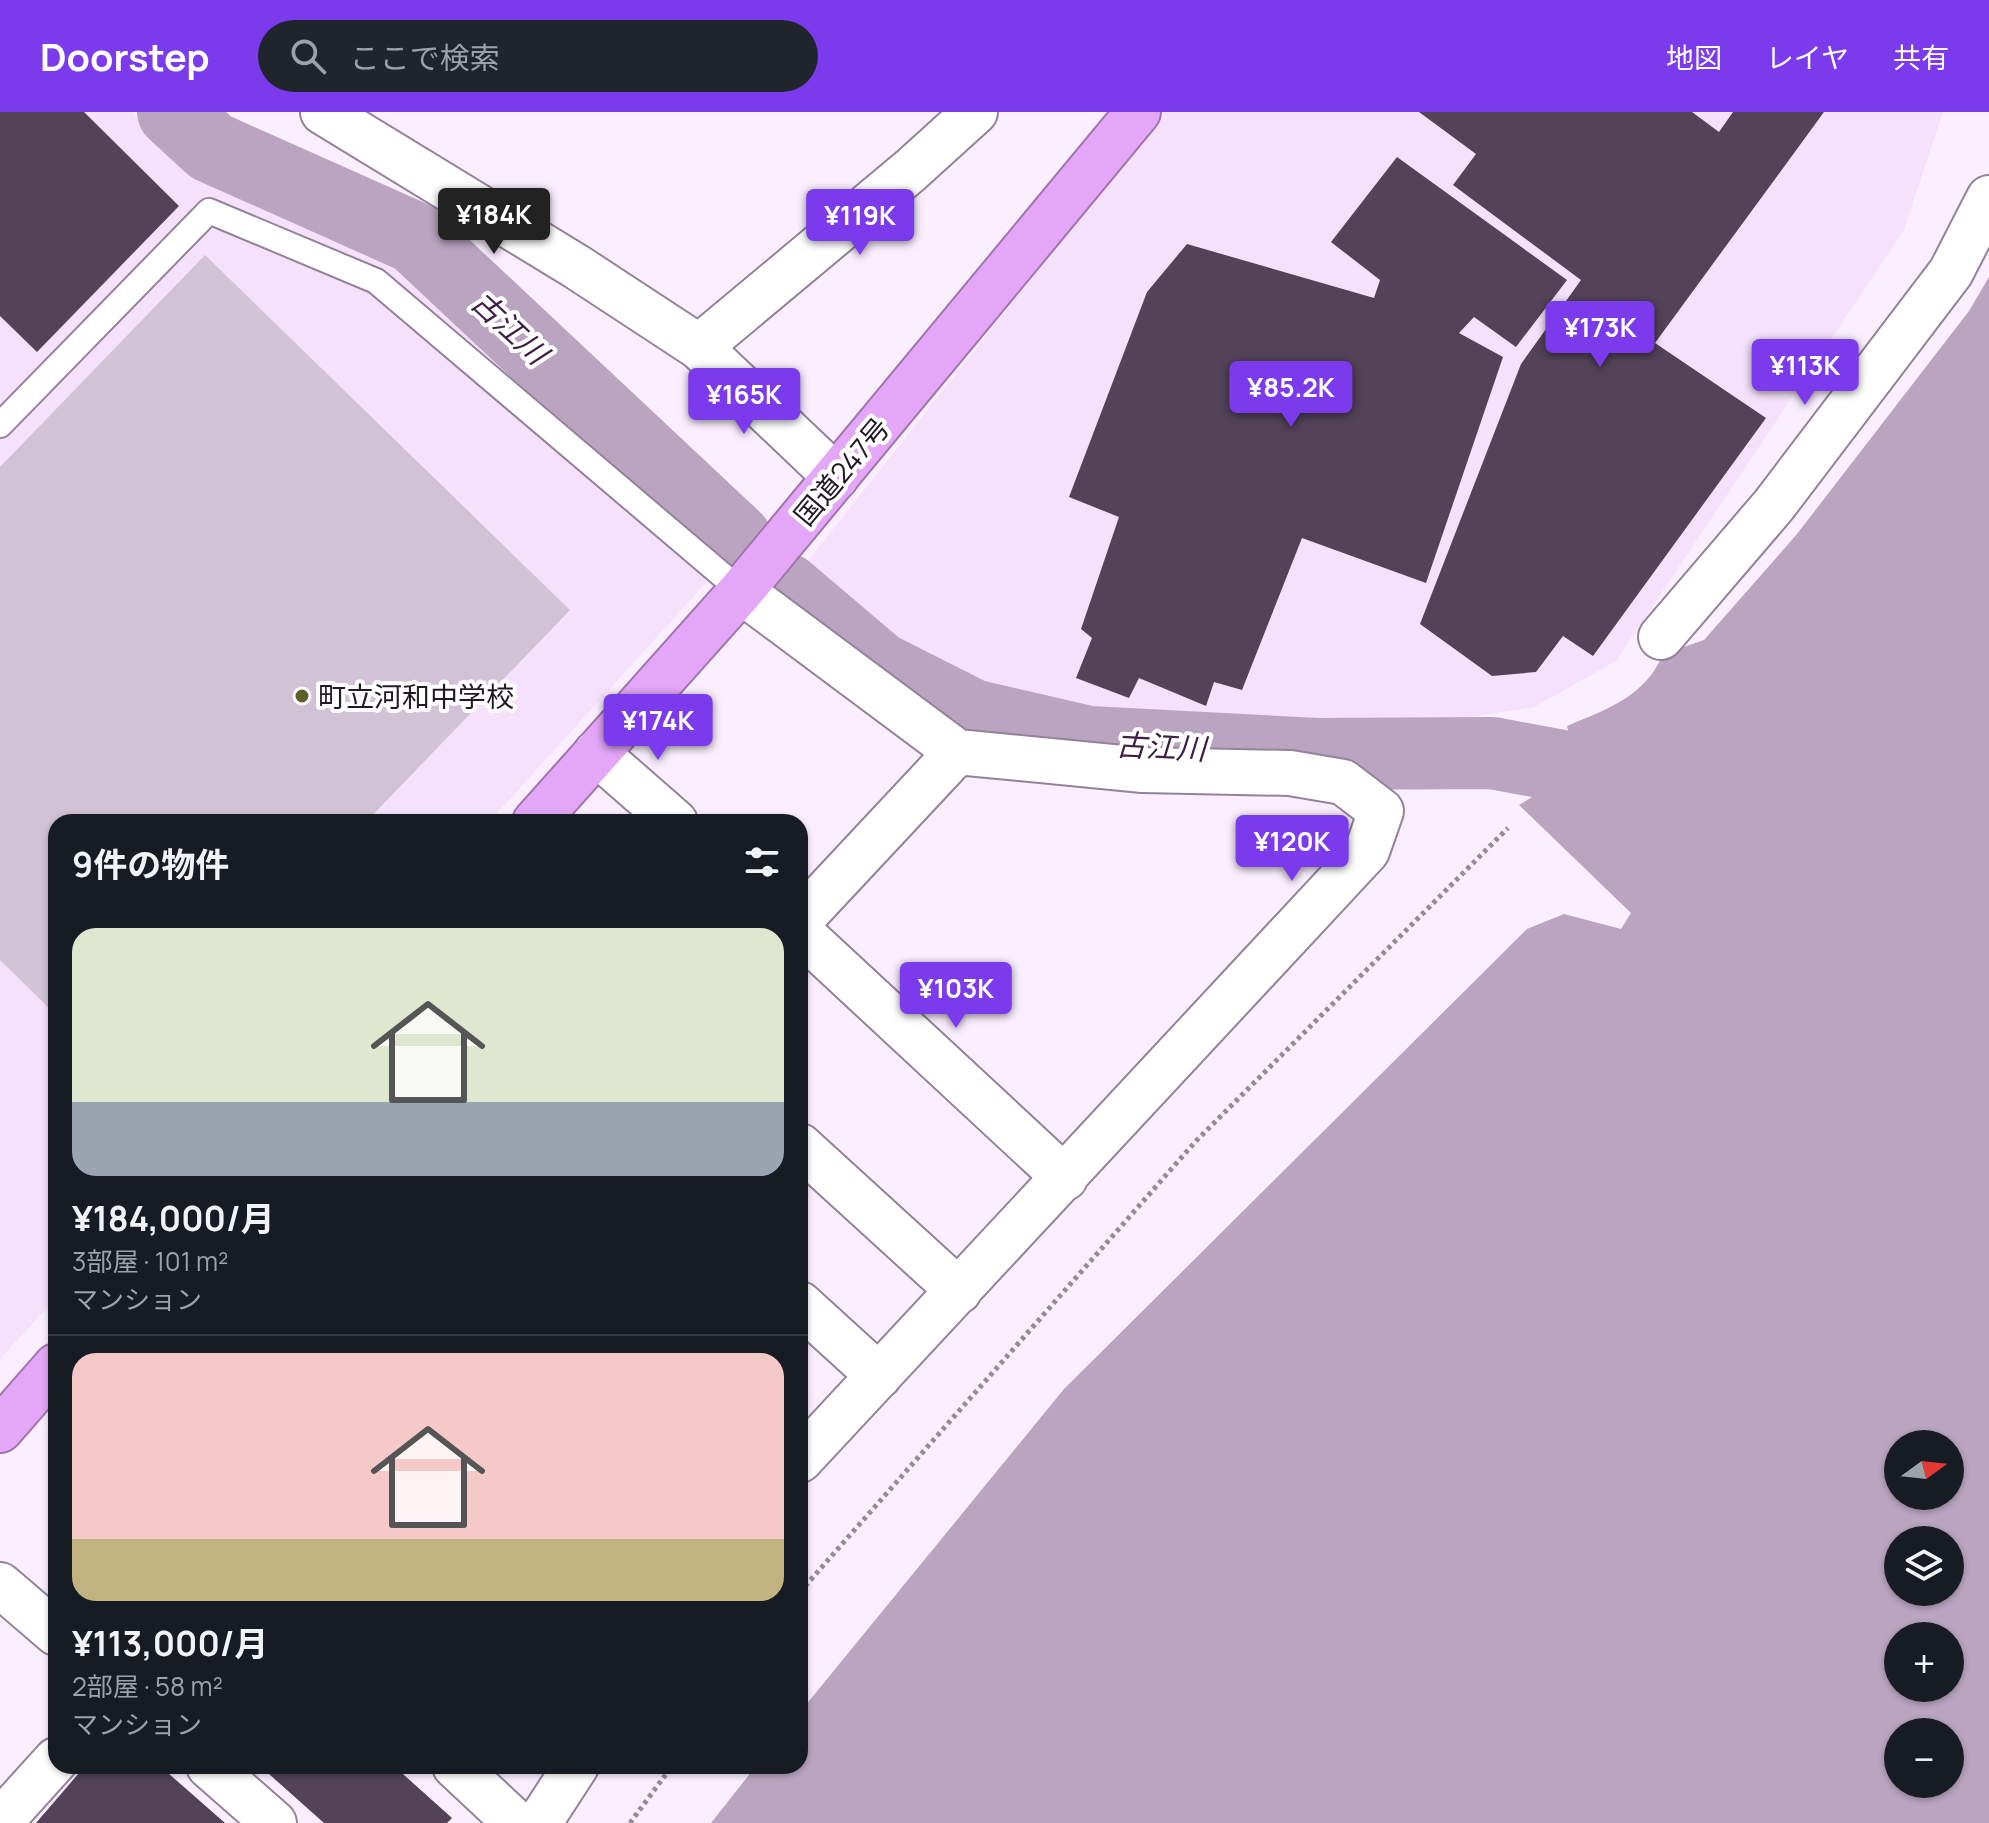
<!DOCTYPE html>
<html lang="ja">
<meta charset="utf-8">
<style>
body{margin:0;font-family:Manrope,"Noto Sans JP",sans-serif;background:#20242c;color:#f1f3f6;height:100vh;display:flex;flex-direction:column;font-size:30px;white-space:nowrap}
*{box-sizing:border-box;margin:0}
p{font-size:26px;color:#9ea1a6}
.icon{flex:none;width:44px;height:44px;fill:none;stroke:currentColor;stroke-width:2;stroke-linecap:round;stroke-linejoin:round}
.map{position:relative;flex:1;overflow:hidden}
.panel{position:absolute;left:48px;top:702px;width:760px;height:960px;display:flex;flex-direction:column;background:#171b24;border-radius:24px;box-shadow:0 2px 6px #0004}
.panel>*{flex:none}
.needle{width:52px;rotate:75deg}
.buttons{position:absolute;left:1884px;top:1318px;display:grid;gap:16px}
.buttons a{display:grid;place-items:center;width:80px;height:80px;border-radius:50%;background:#171b24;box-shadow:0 2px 6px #0004;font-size:40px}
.price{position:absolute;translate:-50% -68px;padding:0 18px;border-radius:8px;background:#7c3aed;color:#fff;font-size:26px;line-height:52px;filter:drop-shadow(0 2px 4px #0008)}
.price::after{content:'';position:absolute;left:50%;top:48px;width:24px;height:18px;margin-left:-12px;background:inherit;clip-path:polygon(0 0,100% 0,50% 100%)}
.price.active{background:#222;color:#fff}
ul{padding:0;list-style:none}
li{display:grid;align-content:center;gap:16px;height:424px;padding:0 24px}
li+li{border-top:2px solid #363941}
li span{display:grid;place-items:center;height:248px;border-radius:24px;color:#555}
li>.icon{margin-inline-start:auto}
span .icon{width:144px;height:144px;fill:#fffc;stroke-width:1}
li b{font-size:34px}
h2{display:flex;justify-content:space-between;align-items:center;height:96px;padding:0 24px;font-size:34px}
header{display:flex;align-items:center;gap:48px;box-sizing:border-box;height:112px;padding:0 40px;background:#7c3aed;color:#fff}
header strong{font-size:38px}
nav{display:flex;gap:44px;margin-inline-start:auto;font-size:28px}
.search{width:560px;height:72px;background:#20242c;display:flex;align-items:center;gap:20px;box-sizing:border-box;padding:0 28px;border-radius:44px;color:#9ea1a6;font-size:30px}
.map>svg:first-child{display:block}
.built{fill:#f5e1fb}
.green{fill:#d1c2d6}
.water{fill:#baa4c0;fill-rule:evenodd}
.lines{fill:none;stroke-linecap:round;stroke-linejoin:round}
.river{stroke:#baa4c0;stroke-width:72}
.building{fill:#534258}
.lane-casing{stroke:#94829a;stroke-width:28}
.street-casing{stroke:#94829a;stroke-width:48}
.highway-casing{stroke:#a075ad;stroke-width:48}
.path{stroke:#958b98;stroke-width:5;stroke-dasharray:4 4;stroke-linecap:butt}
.lane{stroke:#fff;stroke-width:24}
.street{stroke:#fff;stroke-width:44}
.highway{stroke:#e4a6f7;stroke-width:44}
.poi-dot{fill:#605f2c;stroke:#fff;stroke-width:3}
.labels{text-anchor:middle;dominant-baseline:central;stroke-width:8;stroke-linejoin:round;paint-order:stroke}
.street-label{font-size:28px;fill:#211a24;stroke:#fff}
.poi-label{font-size:28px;fill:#211a24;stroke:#fff;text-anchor:start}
.water-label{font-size:30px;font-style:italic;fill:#3e2047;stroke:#fff}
</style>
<header>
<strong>Doorstep</strong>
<div class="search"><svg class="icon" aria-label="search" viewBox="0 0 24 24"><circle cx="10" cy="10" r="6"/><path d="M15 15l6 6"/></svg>ここで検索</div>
<nav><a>地図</a><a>レイヤ</a><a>共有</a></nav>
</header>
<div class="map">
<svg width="1989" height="1711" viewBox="0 0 1989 1711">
<rect width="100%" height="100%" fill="#fbefff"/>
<path class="built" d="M0,0H131L204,67L386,144L733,441L489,710H56V1186L0,1247Z
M1163,0H1943L1904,118L1616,549L1534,595L1393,617L1094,610L989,585L893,538L804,454Z"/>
<path class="green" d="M205,143L570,498L366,710H56V903L0,848V355Z"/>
<path class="water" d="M1989,165V1711H711L756,1654H800V1600L1064,1277L1527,817L1564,802L1621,817L1631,801L1519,693L1578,657L1567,614C1607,597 1645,585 1663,542L1704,528L1797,422L1969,199ZM1898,1332H1950V1384H1898ZM1898,1428H1950V1480H1898ZM1898,1524H1950V1576H1898ZM1898,1620H1950V1672H1898Z"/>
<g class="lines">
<path class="river" d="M173,0L211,35L415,126L736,427
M786,477L879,556L972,603L1089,630L1316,642L1492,641L1578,657"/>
</g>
<path class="building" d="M0,0H84L179,94L37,240L0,204Z
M1419,0H1692L1719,20L1733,0H1824L1655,231L1766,306L1593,544L1563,524L1536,560L1492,564L1420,512L1521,252L1581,168L1453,73L1476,42Z
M1397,45L1567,168L1516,235L1474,205L1459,221L1503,245L1426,471L1302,426L1242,578L1214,570L1206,594L1139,566L1129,586L1076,566L1092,526L1081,517L1119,405L1069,385L1147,180L1187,132L1374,186L1380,168L1331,130Z
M85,1654H160L225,1711H36Z
M260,1654H394L452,1706L447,1711H324Z"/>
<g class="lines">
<defs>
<path id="lane" d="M0,313L209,99L376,169L741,479"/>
<path id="street" d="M323,0L577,155L699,235L836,365
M699,235L911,58L975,0
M741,479L957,640L1143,658L1290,661L1343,670L1381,699L1367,739L800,1348
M1661,525L1774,393L1951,160L1989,86
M596,641L675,710
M800,808L957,640
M800,820L1065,1066
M800,1034L959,1179
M800,1192L879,1264
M0,1473L56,1521
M209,1654L274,1711
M455,1654L516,1711
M0,1710L56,1648
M539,1711L576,1654"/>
<path id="highway" d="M535,710L741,479L1138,0
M0,1318L56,1254"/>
</defs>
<use href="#lane" class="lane-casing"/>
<use href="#street" class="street-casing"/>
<use href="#highway" class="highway-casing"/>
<path class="path" d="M800,1480L1196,1029L1508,716
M630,1711L672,1654"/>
<use href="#lane" class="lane"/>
<use href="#street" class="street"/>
<use href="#highway" class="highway"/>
</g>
<circle class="poi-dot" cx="302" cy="584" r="8"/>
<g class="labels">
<g class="street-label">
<text transform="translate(841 359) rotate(-50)">国道247号</text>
</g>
<g class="poi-label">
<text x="318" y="584">町立河和中学校</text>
</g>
<g class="water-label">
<text transform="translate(510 215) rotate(43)">古江川</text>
<text transform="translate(1161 634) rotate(3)">古江川</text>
</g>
</g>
</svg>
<div class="buttons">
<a><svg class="needle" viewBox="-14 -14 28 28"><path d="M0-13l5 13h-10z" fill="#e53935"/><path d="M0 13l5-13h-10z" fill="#9ea1a6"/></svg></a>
<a><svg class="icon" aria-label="layers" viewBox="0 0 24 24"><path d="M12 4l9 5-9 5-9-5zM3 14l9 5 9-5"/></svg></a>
<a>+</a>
<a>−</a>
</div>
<b class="price active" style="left:494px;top:144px">¥184K</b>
<b class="price" style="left:860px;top:145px">¥119K</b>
<b class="price" style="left:1600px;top:257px">¥173K</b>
<b class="price" style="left:1805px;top:295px">¥113K</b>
<b class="price" style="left:1291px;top:317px">¥85.2K</b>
<b class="price" style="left:744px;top:324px">¥165K</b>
<b class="price" style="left:658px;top:650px">¥174K</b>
<b class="price" style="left:1292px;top:771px">¥120K</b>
<b class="price" style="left:956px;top:918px">¥103K</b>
<section class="panel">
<h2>9件の物件<svg class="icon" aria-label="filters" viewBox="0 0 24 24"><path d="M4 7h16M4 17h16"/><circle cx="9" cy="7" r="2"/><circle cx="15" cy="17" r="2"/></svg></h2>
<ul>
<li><span style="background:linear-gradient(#dfe7d0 70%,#9aa5b1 0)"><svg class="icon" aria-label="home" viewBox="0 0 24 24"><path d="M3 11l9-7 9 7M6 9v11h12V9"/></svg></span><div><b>¥184,000/月</b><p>3部屋 · 101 m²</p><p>マンション</p></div></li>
<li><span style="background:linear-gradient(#f6c9c9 75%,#c2b280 0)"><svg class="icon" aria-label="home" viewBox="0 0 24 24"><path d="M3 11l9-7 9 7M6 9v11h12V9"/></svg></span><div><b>¥113,000/月</b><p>2部屋 · 58 m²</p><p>マンション</p></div></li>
</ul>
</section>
</div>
